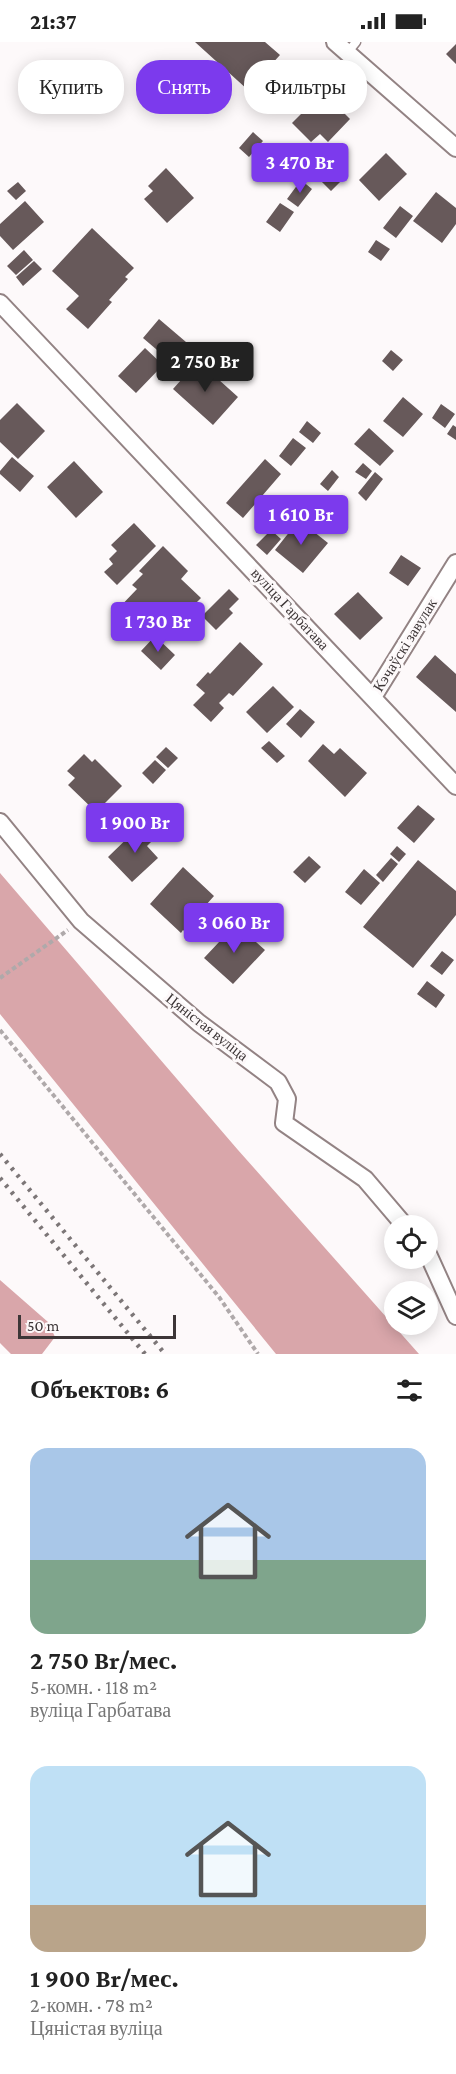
<!DOCTYPE html>
<html lang="ru">
<meta charset="utf-8">
<style>
body{margin:0;font-family:"Crimson Pro",serif;background:#f2f2f2;color:#222;height:100vh;display:flex;flex-direction:column;font-size:22px;white-space:nowrap}
*{box-sizing:border-box;margin:0}
p{font-size:20px;color:#767676}
.icon{flex:none;width:33px;height:33px;fill:none;stroke:currentColor;stroke-width:2;stroke-linecap:round;stroke-linejoin:round}
.map{position:relative;height:1312px;overflow:hidden}
.details{display:flex;flex-direction:column;background:#fff;flex:1}
.details>*{flex:none}
.banner{position:absolute;left:18px;top:18px;width:420px;height:54px;display:flex;gap:12px}
.controls{position:absolute;left:384px;top:1173px;display:grid;gap:12px}
.controls a{display:grid;place-items:center;width:54px;height:54px;border-radius:50%;background:#fff;box-shadow:0 3px 15px #0003;font-size:30px}
.scale{position:absolute;left:18px;bottom:15px;width:158px;box-sizing:border-box;padding-left:6px;border:3px solid #3d3637;border-top:0;font-size:16px;line-height:21px;white-space:nowrap;color:#3d3637;-webkit-text-stroke:4px #fdf9fa;paint-order:stroke}
.price{position:absolute;translate:-50% -51px;padding:0 14px;border-radius:6px;background:#7c3aed;color:#fff;font-size:20px;line-height:39px;filter:drop-shadow(0 2px 3px #0008)}
.price::after{content:'';position:absolute;left:50%;top:36px;width:18px;height:14px;margin-left:-9px;background:inherit;clip-path:polygon(0 0,100% 0,50% 100%)}
.price.active{background:#222;color:#fff}
ul{padding:0;list-style:none}
li{display:grid;align-content:center;gap:12px;height:318px;padding:0 30px}
li span{display:grid;place-items:center;height:186px;border-radius:18px;color:#555}
li>.icon{margin-inline-start:auto}
span .icon{width:108px;height:108px;fill:#fffc;stroke-width:1}
li b{font-size:26px}
h2{display:flex;justify-content:space-between;align-items:center;height:72px;padding:0 30px;font-size:26px}
.tag{padding:0 21px;border-radius:24px;background:#fff;box-shadow:0 3px 15px #0003;font-size:21px;line-height:54px}
.tag.active{background:#7c3aed;color:#fff}
.status{display:flex;justify-content:space-between;align-items:center;height:42px;padding:0 30px;background:#fff;direction:ltr}
.status svg{height:16px;fill:currentColor}
.map>svg:first-child{display:block}
.forest{fill:#d9a6aa}
.building{fill:#67595a}
.lines{fill:none;stroke-linecap:round;stroke-linejoin:round}
.service-casing{stroke:#938384;stroke-width:11}
.minor-casing{stroke:#938384;stroke-width:20}
.path{stroke:#afa9aa;stroke-width:4;stroke-dasharray:4.5 3;stroke-linecap:butt}
.service{stroke:#fff;stroke-width:8}
.minor{stroke:#fff;stroke-width:16}
.rail{stroke:#7c7677;stroke-width:4.5;stroke-dasharray:3 6;stroke-linecap:butt}
.labels{text-anchor:middle;dominant-baseline:central;stroke-width:6;stroke-linejoin:round;paint-order:stroke}
.street-label{font-size:15px;fill:#3d3637;stroke:#fdf9fa}
</style>
<div class="status"><b>21:37</b><svg viewBox="0 0 49 12"><path d="M0 12V9h3v3zM5 12V6h3v6zM10 12V3h3v9zM15 12V0h3v12zM26 1h20v11H26zM47 4h2v5h-2z"/></svg></div>
<div class="map">
<svg width="456" height="1312" viewBox="0 0 456 1312">
<rect width="100%" height="100%" fill="#fdf9fa"/>
<path class="forest" d="M0,831L238,1108L419,1312H276L0,972Z
M0,1238L48,1280L55,1295L42,1312H11L0,1301Z"/>
<path class="building" d="M195,0H265L280,13L248,48Z
M456,2V22L446,12Z
M323,50L350,77L328,100L320,92L311,100L292,81Z
M253,90L263,99L249,115L239,106Z
M386,111L407,132L379,159L359,138Z
M336,123L346,134L331,149L321,139Z
M166,126L194,156L167,181L144,157L153,149L148,144Z
M301,138L312,147L298,165L287,157Z
M18,140L26,149L16,158L7,149Z
M436,150L456,166V182L442,201L413,179Z
M25,159L44,180L13,208L0,194V182Z
M280,161L294,170L280,190L266,180Z
M400,164L413,174L396,196L383,186Z
M92,186L134,226L125,235L128,237L109,258L112,260L88,287L66,267L79,254L52,229Z
M376,198L390,207L381,219L368,210Z
M24,208L33,218L16,233L7,224Z
M34,219L42,227L23,244L16,235Z
M159,277L186,300L170,319L143,296Z
M145,306L163,323L136,351L118,334Z
M391,308L403,318L393,329L382,319Z
M198,319L238,355L213,383L173,347Z
M403,355L423,372L403,395L383,379Z
M17,361L45,389L18,417L0,400V378Z
M441,362L455,372L445,386L432,376Z
M307,379L321,391L313,401L299,390Z
M453,383L456,385V398L447,392Z
M369,386L394,409L380,424L354,402Z
M293,396L306,406L291,424L279,414Z
M12,415L34,434L20,450L0,432V429Z
M265,417L281,432L243,476L226,461Z
M74,419L103,450L76,476L47,445Z
M363,421L372,429L366,437L355,430Z
M332,428L339,435L328,449L320,442Z
M375,430L383,437L366,459L358,451Z
M299,478L328,501L303,531L275,508Z
M134,481L156,504L117,543L104,530L113,522L109,517L117,509L111,503Z
M271,488L281,497L267,513L256,503Z
M163,504L188,529L181,537L201,556L178,579L175,576L158,593L145,580L135,590L115,570L137,547L132,543L143,532L139,529Z
M401,513L421,526L408,544L389,531Z
M229,547L239,557L229,567L233,571L216,588L202,574Z
M358,550L383,576L360,598L334,572Z
M155,594L175,613L161,628L141,609Z
M240,600L263,622L233,654L229,651L219,661L224,666L211,680L193,663L205,651L196,643L208,630L210,632Z
M435,613L456,632V670L416,635Z
M273,644L294,665L267,691L246,670Z
M300,667L315,680L301,696L286,682Z
M269,699L285,714L277,721L261,706Z
M323,702L334,712L340,706L367,731L345,755L308,719Z
M166,705L178,716L168,726L156,715Z
M84,712L92,720L95,717L122,744L96,770L68,743L75,736L67,729Z
M155,718L166,728L153,742L142,731Z
M418,763L435,777L414,801L397,786Z
M142,782L155,796L147,804L158,816L132,840L108,815Z
M397,804L406,812L399,820L390,812Z
M309,814L321,825L305,841L293,830Z
M391,816L398,822L383,840L376,833Z
M418,818L456,849V873L413,926L363,885Z
M183,825L214,854L206,863L216,871L192,896L183,888L181,891L150,862Z
M364,827L380,841L361,863L345,850Z
M236,882L265,908L233,942L204,916Z
M442,909L454,918L442,933L430,924Z
M427,939L445,953L436,966L417,952Z"/>
<g class="lines">
<defs>
<path id="service" d="M348,10L356,0"/>
<path id="minor" d="M335,0L456,106
M0,261L456,744
M373,655L456,521
M0,780L81,879L199,981L278,1040L287,1057L284,1081L365,1137L405,1184
M428,1212L456,1274"/>
</defs>
<use href="#service" class="service-casing"/>
<use href="#minor" class="minor-casing"/>
<path class="path" d="M0,936L68,888
M0,988L219,1255L258,1312"/>
<use href="#service" class="service"/>
<use href="#minor" class="minor"/>
<path class="rail" d="M0,1112L165,1312
M0,1136L145,1312"/>
</g>
<g class="labels">
<g class="street-label">
<text transform="translate(290 567) rotate(47)">вуліца Гарбатава</text>
<text transform="translate(405 603) rotate(-58)">Кэчаўскі завулак</text>
<text transform="translate(207 985) rotate(38)">Цяністая вуліца</text>
</g>
</g>
</svg>
<div class="controls">
<a><svg class="icon" aria-label="locate" viewBox="0 0 24 24"><circle cx="12" cy="12" r="6"/><path d="M12 2v4M12 18v4M2 12h4M18 12h4"/></svg></a>
<a><svg class="icon" aria-label="layers" viewBox="0 0 24 24"><path d="M12 4l9 5-9 5-9-5zM3 14l9 5 9-5"/></svg></a>
</div>
<div class="scale">50 m</div>
<b class="price" style="left:300px;top:152px">3 470 Br</b>
<b class="price active" style="left:205px;top:351px">2 750 Br</b>
<b class="price" style="left:301px;top:504px">1 610 Br</b>
<b class="price" style="left:158px;top:611px">1 730 Br</b>
<b class="price" style="left:135px;top:812px">1 900 Br</b>
<b class="price" style="left:234px;top:912px">3 060 Br</b>
<div class="banner">
<a class="tag">Купить</a>
<a class="tag active">Снять</a>
<a class="tag">Фильтры</a>
</div>
</div>
<section class="details">
<h2>Объектов: 6<svg class="icon" aria-label="filters" viewBox="0 0 24 24"><path d="M4 7h16M4 17h16"/><circle cx="9" cy="7" r="2"/><circle cx="15" cy="17" r="2"/></svg></h2>
<ul>
<li><span style="background:linear-gradient(#a9c7e8 60%,#7fa58c 0)"><svg class="icon" aria-label="home" viewBox="0 0 24 24"><path d="M3 11l9-7 9 7M6 9v11h12V9"/></svg></span><div><b>2 750 Br/мес.</b><p>5-комн. · 118 m²</p><p>вуліца Гарбатава</p></div></li>
<li><span style="background:linear-gradient(#bfe0f5 75%,#b9a48a 0)"><svg class="icon" aria-label="home" viewBox="0 0 24 24"><path d="M3 11l9-7 9 7M6 9v11h12V9"/></svg></span><div><b>1 900 Br/мес.</b><p>2-комн. · 78 m²</p><p>Цяністая вуліца</p></div></li>
</ul>
</section>
